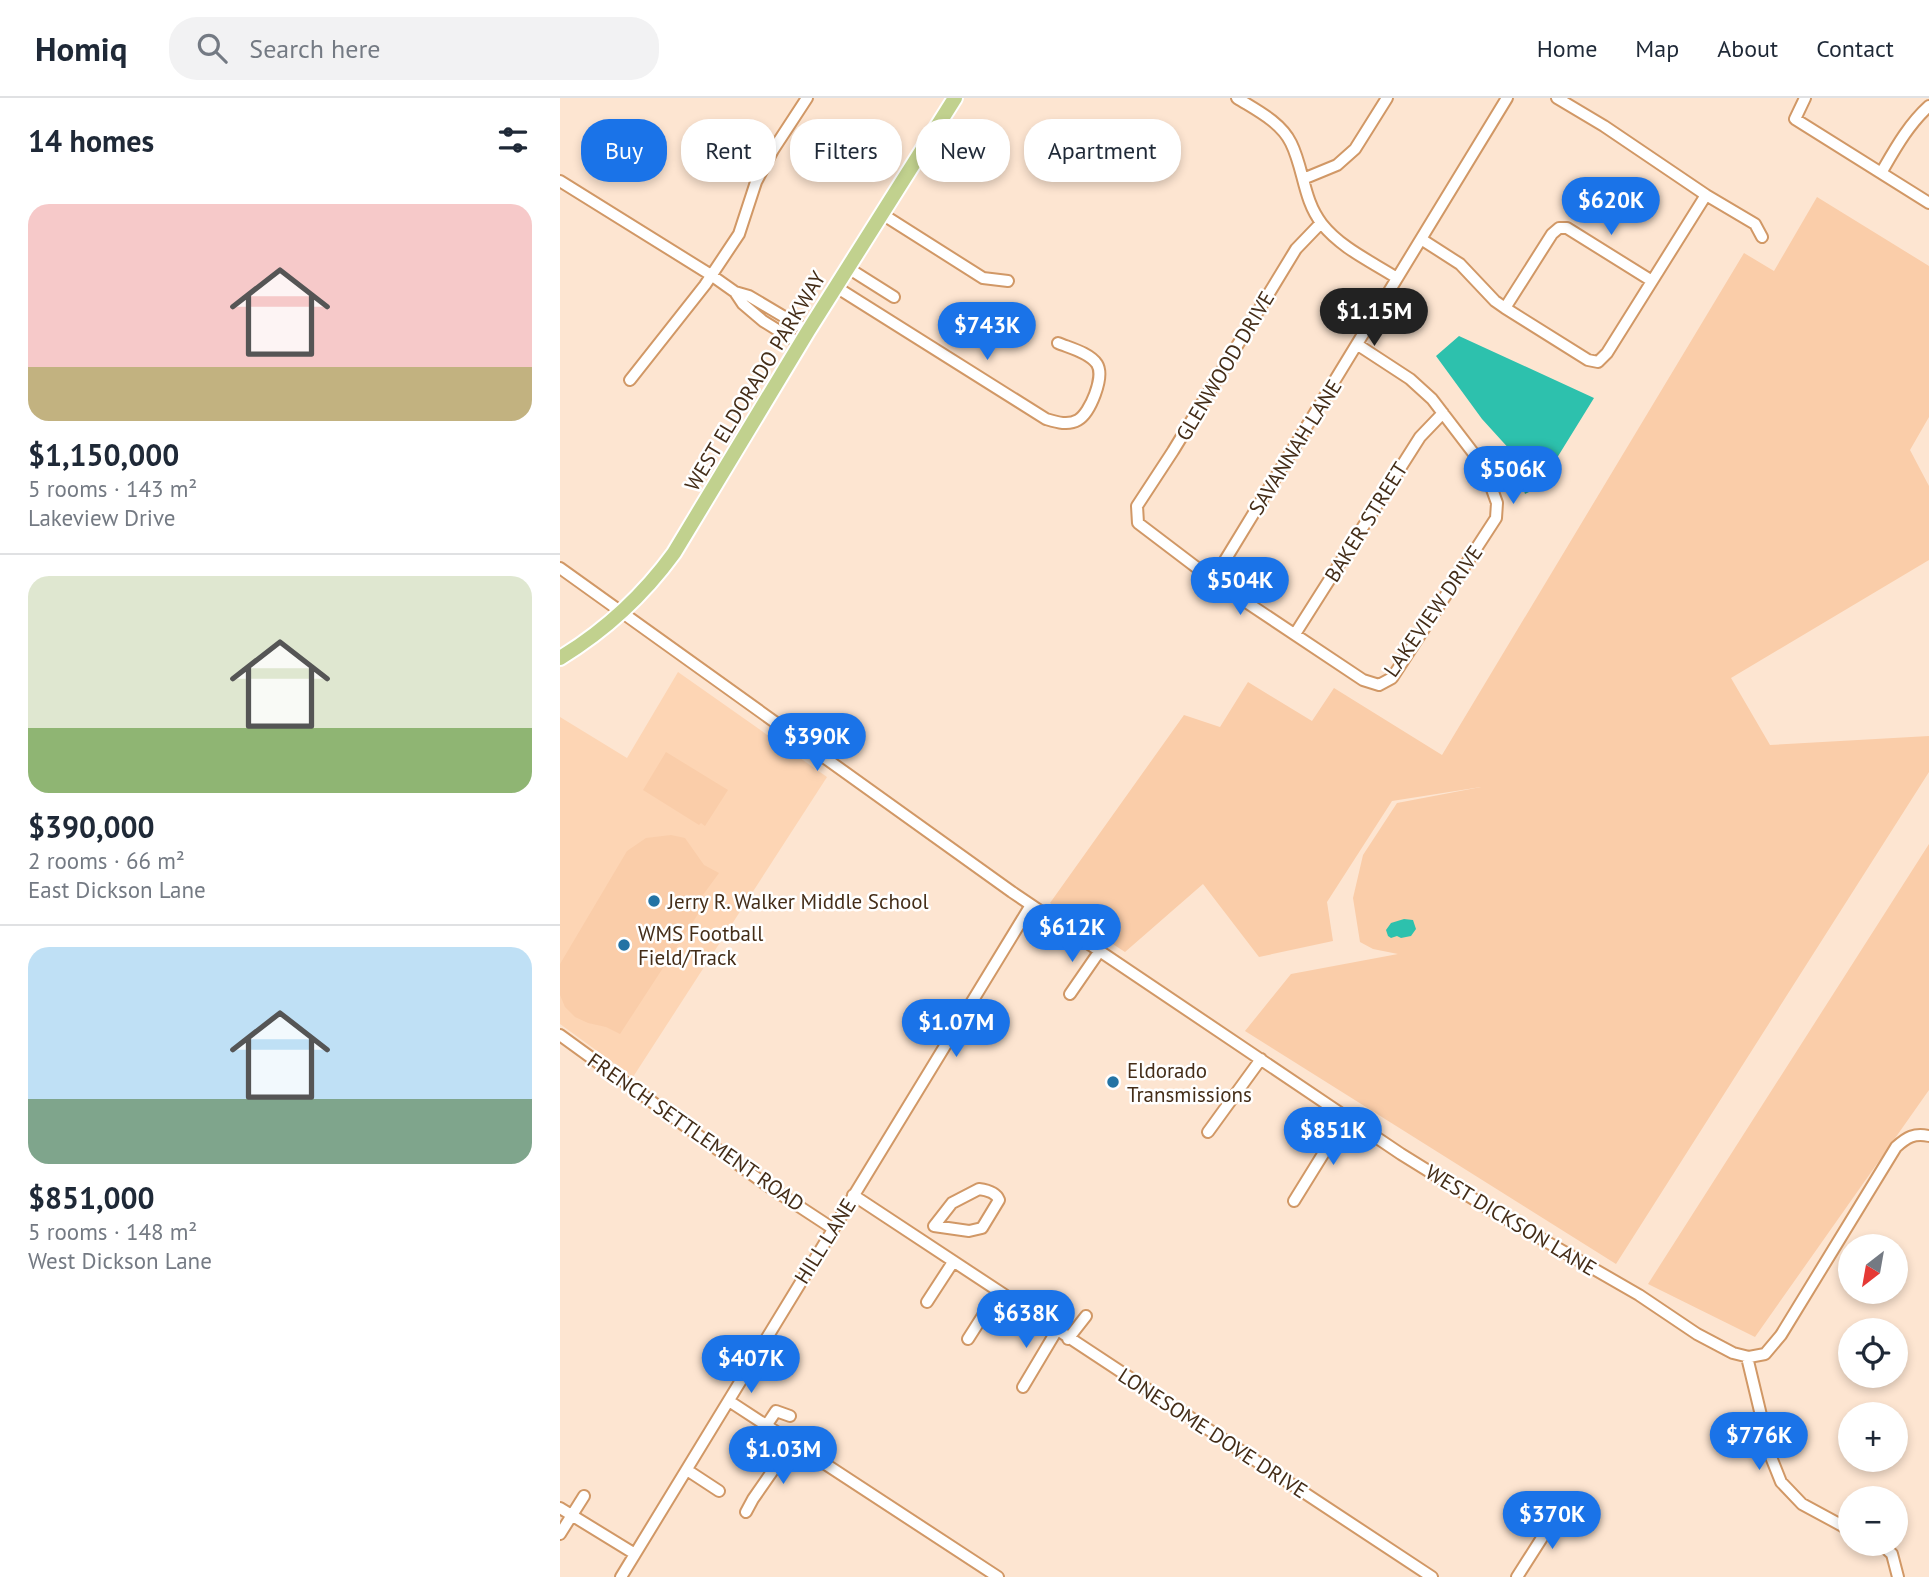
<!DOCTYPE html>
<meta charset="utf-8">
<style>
body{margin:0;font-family:"PT Sans",sans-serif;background:#f2f2f3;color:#1f2937;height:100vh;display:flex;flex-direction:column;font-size:26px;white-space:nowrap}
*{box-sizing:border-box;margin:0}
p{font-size:23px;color:#747a83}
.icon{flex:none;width:38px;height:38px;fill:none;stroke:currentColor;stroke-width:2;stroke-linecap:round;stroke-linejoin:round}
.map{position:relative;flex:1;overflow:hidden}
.panel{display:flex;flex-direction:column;background:#fff;width:560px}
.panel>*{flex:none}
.hud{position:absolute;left:21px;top:21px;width:665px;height:63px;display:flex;gap:14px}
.needle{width:46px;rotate:211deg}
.tools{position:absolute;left:1278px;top:1136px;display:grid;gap:14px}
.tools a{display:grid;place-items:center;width:70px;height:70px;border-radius:50%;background:#fff;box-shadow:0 4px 10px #0003;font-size:35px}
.price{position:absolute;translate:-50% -60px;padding:0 16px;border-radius:24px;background:#1a73e8;color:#fff;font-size:23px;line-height:46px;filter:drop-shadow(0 2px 4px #0008)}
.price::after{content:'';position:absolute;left:50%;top:42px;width:21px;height:16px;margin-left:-10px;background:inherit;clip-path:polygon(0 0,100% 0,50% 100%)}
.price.active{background:#222;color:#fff}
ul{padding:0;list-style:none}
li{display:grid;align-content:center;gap:14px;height:371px;padding:0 28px}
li+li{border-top:2px solid #e0e1e3}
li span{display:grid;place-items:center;height:217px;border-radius:21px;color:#555}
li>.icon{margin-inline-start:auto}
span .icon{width:126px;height:126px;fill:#fffc;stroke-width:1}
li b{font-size:30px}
h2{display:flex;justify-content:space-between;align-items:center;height:84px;padding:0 28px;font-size:30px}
.tag{padding:0 24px;border-radius:28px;background:#fff;box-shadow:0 4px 10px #0003;font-size:24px;line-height:63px}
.tag.active{background:#1a73e8;color:#fff}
header{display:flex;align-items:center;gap:42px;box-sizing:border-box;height:98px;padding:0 35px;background:#fff;border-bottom:2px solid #e0e1e3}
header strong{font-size:33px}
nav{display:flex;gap:38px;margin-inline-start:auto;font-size:24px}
.search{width:490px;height:63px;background:#f2f2f3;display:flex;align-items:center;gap:18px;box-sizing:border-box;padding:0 24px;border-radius:28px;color:#747a83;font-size:26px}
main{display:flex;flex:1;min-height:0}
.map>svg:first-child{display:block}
.built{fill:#fdd5b4}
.green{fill:#facda9}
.water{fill:#2dc1ad}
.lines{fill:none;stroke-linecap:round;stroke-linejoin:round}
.minor-casing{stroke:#d19866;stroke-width:14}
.major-casing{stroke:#fff;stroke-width:18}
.minor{stroke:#fff;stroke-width:10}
.major{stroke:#c1d18e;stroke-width:14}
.poi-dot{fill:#2373a4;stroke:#fff;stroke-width:2.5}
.labels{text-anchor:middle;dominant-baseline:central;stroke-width:5;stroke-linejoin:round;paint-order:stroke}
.street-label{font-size:21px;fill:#442d18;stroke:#fff}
.poi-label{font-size:21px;fill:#442d18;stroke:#fff;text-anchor:start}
</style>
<header>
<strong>Homiq</strong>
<div class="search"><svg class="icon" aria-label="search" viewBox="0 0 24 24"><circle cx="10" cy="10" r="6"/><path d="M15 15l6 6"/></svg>Search here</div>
<nav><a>Home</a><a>Map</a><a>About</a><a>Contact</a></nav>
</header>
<main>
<section class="panel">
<h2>14 homes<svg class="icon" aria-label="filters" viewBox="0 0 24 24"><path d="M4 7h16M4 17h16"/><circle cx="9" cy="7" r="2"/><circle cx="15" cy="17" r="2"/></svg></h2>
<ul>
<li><span style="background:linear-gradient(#f6c9c9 75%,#c2b280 0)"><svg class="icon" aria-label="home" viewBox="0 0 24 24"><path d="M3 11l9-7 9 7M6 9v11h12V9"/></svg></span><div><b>$1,150,000</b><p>5 rooms · 143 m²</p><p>Lakeview Drive</p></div></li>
<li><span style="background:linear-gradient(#dfe7d0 70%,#8fb573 0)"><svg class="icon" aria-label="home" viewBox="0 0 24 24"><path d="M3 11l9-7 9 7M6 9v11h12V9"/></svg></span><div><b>$390,000</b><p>2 rooms · 66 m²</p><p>East Dickson Lane</p></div></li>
<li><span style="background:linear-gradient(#bfe0f5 70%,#7fa58c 0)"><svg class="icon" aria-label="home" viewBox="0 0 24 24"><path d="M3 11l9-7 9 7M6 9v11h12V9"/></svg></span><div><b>$851,000</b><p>5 rooms · 148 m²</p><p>West Dickson Lane</p></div></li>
</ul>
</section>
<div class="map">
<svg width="1369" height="1479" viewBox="0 0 1369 1479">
<rect width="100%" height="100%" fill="#fde5d1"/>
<path class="built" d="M118,574L267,679L73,979L0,926V619L67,660Z"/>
<path class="green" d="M1257,99L1369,168V319L1350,352L1369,388V462L1171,580L1210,647L1369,638V674L1056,1166L685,933L731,876L838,856L813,851L800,844L793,800L803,757L837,705L921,689L832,703L767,804L773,843L699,859L643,786L565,854L490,805L624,617L660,629L688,584L752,623L774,590L882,657L1184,155L1214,173Z
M106,654L168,692L145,728L141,725L139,727L83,692Z
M111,737L125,740L144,767L159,775L140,801V813L60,936L46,929L28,925L15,919L5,909L0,897V866L67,753L86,740Z
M1369,746V992L1195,1239L1088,1186Z"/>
<path class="water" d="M899,238L1034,300L979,389L965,396L952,354L922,321L876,258Z
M844,821L853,822L856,831L851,838L841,840L837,838L831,840L828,838L826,832L831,825Z"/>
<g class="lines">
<defs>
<path id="minor" d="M677,0C696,12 721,24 731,45C744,71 743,102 762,126C781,150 812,164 837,180
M997,0L1044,28L1146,97L1195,126L1202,139
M1245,0L1235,21L1369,105
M1321,75C1335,51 1348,27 1369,8
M743,81L777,67L795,51L827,0
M0,83L151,177L175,194L183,206L203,223L240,246
M322,116L423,180L448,183
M761,125L736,151L613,353L577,408L578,425L653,482L803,582L819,587L832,580L936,420L937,405L924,369L872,301L850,281L798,247
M861,141L900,166L935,203L945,210L1028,262L1038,264L1047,255L1146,97
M288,170L334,199
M276,189L486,321C496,324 508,328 518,322C530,315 545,279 537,266C530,255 510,250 498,245
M175,194L189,198L248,233
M945,210L992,136L999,130H1007L1092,183
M70,282L145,187L179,136L196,84L213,52L247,0
M0,470L452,794L841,1056L928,1110L1079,1197L1137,1236L1173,1255L1189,1259L1205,1256L1221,1237L1336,1049C1347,1039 1354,1035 1369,1038
M653,482L947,0
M735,536L860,339L883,315
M510,896L539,854
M0,937L208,1088L272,1130
M648,1034L701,961
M419,1091C427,1092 436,1094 439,1102L422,1130L409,1133L374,1128L392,1105Z
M293,1097L872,1479
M734,1103L786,1019
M367,1204L393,1164
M408,1241L438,1194
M508,1241L526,1218
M1187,1259L1211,1359L1221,1384L1242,1406L1290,1432
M463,1289L497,1232
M169,1303L438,1479
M206,1328L216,1313L230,1318
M127,1372L159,1393
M0,1410L75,1456
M186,1414L193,1401L232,1345
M0,1436L24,1398
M1321,1446L1332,1456L1338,1479
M61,1479L471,807
M957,1479L1001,1410"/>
<path id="major" d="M0,560C46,532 82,499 114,455L248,233L395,0"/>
</defs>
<use href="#minor" class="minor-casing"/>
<use href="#major" class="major-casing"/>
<use href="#minor" class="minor"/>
<use href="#major" class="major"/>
</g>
<g class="poi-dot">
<circle cx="94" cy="803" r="7"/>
<circle cx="64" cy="847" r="7"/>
<circle cx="553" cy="984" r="7"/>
</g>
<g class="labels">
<g class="street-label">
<text transform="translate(665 268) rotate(-59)">GLENWOOD DRIVE</text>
<text transform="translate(195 283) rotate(-59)">WEST ELDORADO PARKWAY</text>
<text transform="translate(735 349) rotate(-58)">SAVANNAH LANE</text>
<text transform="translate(806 424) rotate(-58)">BAKER STREET</text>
<text transform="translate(873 513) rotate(-55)">LAKEVIEW DRIVE</text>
<text transform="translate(136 1034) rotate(35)">FRENCH SETTLEMENT ROAD</text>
<text transform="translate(951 1122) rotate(31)">WEST DICKSON LANE</text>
<text transform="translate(265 1143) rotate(-58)">HILL LANE</text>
<text transform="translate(653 1335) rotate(33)">LONESOME DOVE DRIVE</text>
</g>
<g class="poi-label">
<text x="108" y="803">Jerry R. Walker Middle School</text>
<text x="78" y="835">WMS Football<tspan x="78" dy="24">Field/Track</tspan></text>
<text x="567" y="972">Eldorado<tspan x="567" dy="24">Transmissions</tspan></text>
</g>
</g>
</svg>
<div class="tools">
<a><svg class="needle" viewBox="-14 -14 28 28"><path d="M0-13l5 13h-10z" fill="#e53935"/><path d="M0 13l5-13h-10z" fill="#747a83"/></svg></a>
<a><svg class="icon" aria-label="locate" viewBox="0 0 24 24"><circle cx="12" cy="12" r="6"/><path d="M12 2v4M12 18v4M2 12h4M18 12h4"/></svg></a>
<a>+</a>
<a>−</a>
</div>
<b class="price" style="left:1051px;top:139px">$620K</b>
<b class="price active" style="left:814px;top:250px">$1.15M</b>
<b class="price" style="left:427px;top:264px">$743K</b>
<b class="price" style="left:953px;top:408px">$506K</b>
<b class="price" style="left:680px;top:519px">$504K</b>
<b class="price" style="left:257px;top:675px">$390K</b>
<b class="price" style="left:512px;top:866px">$612K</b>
<b class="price" style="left:396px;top:961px">$1.07M</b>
<b class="price" style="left:773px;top:1069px">$851K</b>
<b class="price" style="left:466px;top:1252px">$638K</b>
<b class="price" style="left:191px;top:1297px">$407K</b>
<b class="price" style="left:1199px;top:1374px">$776K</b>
<b class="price" style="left:223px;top:1388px">$1.03M</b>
<b class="price" style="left:992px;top:1453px">$370K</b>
<div class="hud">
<a class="tag active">Buy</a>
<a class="tag">Rent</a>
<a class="tag">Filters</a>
<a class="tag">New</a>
<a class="tag">Apartment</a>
</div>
</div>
</main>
